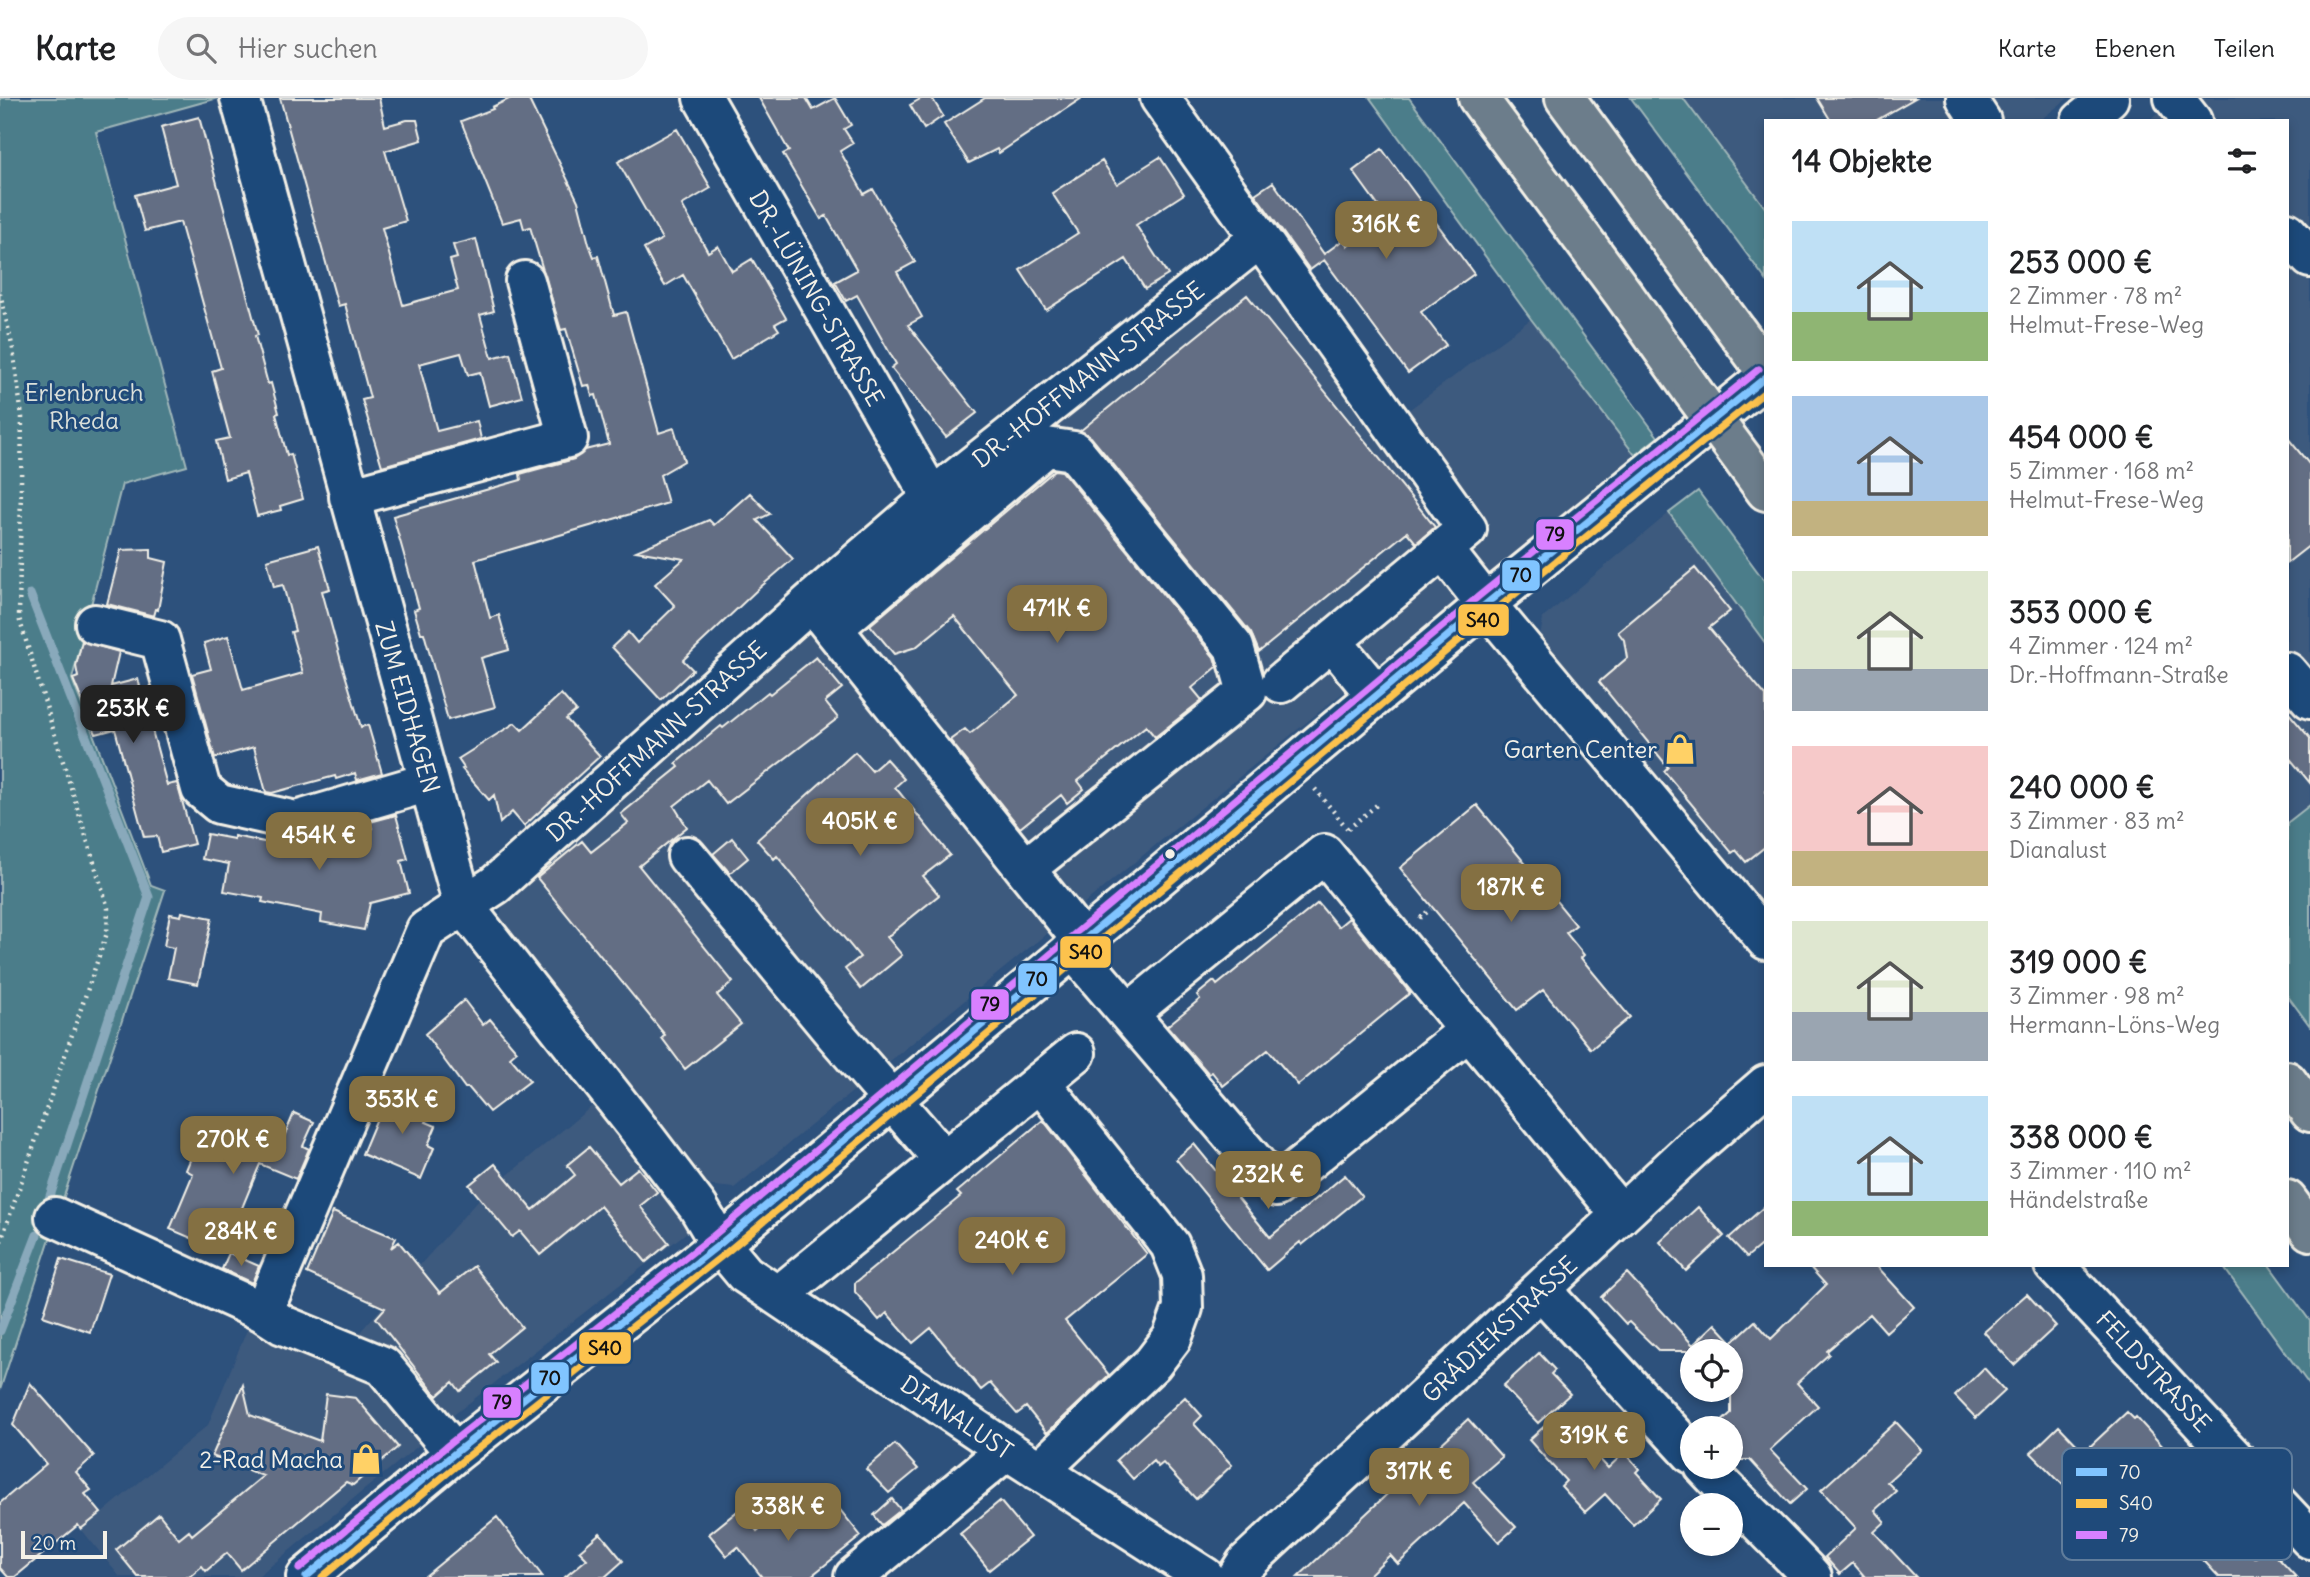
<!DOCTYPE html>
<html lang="de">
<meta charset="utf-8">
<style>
body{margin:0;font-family:Delius,sans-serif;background:#f6f6f6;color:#202124;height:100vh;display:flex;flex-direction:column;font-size:26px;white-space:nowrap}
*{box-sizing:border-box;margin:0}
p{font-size:23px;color:#757577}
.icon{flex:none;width:38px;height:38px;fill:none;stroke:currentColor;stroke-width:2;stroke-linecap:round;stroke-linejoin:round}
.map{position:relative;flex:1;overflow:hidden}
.drawer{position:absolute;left:1764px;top:21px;width:525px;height:1148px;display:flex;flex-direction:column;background:#fff;border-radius:0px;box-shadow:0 4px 10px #0003}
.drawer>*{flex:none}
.fabs{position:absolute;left:1680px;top:1241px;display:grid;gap:14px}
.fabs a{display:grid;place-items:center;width:63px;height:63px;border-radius:50%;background:#fff;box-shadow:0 4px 10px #0003;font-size:35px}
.scale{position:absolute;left:21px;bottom:18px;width:86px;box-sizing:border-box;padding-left:7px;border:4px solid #f4f1e8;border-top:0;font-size:19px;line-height:24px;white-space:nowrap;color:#f4f1e8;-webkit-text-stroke:5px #1f4a7a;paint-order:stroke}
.price{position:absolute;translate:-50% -60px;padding:0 16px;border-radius:14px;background:#847042;color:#fff;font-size:23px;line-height:46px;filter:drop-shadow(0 2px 4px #0008)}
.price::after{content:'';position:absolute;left:50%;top:42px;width:21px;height:16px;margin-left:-10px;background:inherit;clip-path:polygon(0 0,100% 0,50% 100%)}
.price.selected{background:#222;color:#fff}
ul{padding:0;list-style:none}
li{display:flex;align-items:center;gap:21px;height:175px;padding:0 28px}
li span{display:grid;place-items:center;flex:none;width:196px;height:140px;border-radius:0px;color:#555}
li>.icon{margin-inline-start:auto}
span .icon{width:84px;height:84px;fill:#fffc;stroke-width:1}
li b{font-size:30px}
h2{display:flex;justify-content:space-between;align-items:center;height:84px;padding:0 28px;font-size:30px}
header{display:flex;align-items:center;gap:42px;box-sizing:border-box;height:98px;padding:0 35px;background:#fff;border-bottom:2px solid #e0e0e0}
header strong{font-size:33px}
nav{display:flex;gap:38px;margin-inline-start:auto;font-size:24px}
.search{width:490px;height:63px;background:#f6f6f6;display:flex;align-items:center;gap:18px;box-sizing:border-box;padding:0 24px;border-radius:38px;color:#757577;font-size:26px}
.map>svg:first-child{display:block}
.built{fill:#3e5a7e}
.green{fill:#4b7d8a;stroke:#a0b7b9;stroke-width:2}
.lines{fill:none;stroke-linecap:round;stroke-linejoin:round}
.stream{stroke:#89a9bb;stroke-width:9}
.building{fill:#646e84;stroke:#f4f1e8;stroke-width:2}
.minor-casing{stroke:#f4f1e8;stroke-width:44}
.highway-casing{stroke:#f4f1e8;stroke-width:44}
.path{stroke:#f4f1e8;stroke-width:4.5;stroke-dasharray:2 5;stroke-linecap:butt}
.minor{stroke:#1f4a7a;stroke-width:38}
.highway{stroke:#6c7d8b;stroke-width:38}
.highway-bridge-casing{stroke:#f4f1e8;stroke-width:44;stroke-linecap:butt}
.highway-bridge{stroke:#6c7d8b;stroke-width:38}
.bus-1-casing{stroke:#1f4a7a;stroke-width:12}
.bus-2-casing{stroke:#1f4a7a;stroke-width:12}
.bus-3-casing{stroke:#1f4a7a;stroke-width:12}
.bus-1{stroke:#80c4ff;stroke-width:7}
.bus-2{stroke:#fcc24d;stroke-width:7}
.bus-3{stroke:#d880ff;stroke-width:7}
.bus-dot{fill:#f4f1e8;stroke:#1f4a7a;stroke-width:2.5}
.labels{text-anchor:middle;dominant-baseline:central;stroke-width:6;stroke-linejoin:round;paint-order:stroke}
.street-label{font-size:24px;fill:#f4f1e8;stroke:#1f4a7a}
.park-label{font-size:24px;fill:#dbe0da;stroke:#1f4a7a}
.poi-label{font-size:24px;fill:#f4f1e8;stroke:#1f4a7a;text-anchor:end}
.key{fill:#1f4a7a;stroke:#5f7c9b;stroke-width:2}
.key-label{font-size:19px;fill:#f4f1e8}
.line-badge{stroke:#1f4a7a;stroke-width:2.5}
.pale-badge-label{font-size:19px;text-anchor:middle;font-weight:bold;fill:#111}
</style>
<header>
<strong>Karte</strong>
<div class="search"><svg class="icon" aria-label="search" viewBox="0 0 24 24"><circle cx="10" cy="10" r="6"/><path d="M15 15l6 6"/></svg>Hier suchen</div>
<nav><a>Karte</a><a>Ebenen</a><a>Teilen</a></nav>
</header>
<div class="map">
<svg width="2310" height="1479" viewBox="0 0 2310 1479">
<rect width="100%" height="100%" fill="#2d517c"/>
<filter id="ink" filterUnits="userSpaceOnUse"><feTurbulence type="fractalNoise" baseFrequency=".0143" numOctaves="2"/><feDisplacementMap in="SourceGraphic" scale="14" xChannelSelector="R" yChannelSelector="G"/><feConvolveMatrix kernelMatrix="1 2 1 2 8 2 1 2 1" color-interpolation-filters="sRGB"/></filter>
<g filter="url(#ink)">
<path class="built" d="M1683,0H2068L2039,23H1766V111Z
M2176,0H2310V707L2287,725V23H2149Z
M1283,147L1406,314L1531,221L1635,357L734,1090L706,1087L500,820L504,799L950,402Z
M1669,415L1766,546V821L1539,548L1543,520Z
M597,1004L696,1127L451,1319L437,1317L351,1244L481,1099Z
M249,1227L375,1277L418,1330V1348L257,1479H120L82,1432L208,1327Z"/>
<path class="green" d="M0,0H218L96,34L187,368L122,386L72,581L151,787L165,792L0,1292Z
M1370,0H1409L1658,339L1635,357L1531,221Z
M1631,0H1683L1766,111V182Z
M1698,393L1766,485V546L1669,415Z
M2310,707V928L2287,897V725Z
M2222,1167H2269L2310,1223V1288Z"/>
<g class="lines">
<path class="stream" d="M30,496L149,799L49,1101
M0,1233L37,1137"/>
</g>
<path class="building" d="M280,0H379L385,28L407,22H417L422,42L385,53L406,123L382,130L403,207L458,192L450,162L457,160L453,147L476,141L494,213L480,217L492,260L510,255L522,299L489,308L480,274L468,277L461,255L419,266L437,333L477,323L481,341L382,368L362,302L370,300L345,206L338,208Z
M511,0H528L578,103L589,146L594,159L598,158L614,217L626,214L659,335L674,330L684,363L660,377L668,405L475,462L490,520L499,517L509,552L481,560L495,609L448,622L424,535H421L414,512L419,510L393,418L521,382L520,376L574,361L585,352L609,346L596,297L592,298L589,287L583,288L566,231L561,232L530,129L524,131L521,120L502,125L461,23L493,11L492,9Z
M759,0H806L813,12L835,0L851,27L844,31L853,45L840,53L864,96L873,91L915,164L897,174L922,219L908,227L977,315L946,339L891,270L896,266L857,197L846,203L835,184L857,172L826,118L821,121L783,56L789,53Z
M922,0H932L943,18L924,31L910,7Z
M985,0H1082L999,55L997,51L969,65L944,26Z
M1817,0H1915L1875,23H1831Z
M199,19L258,237L255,238L268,286L271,285L279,315L276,316L287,357L291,356L303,401L280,408L281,412L257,418L246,375L225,381L216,343L230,340L212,273L221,270L180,124L145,133L135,97L176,86L161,29Z
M677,31L711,90L682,107L708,154L718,148L732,173L752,161L786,220L775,226L779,232L731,261L683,177L665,188L654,170L644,151L662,141L618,64Z
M1382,51L1474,176L1421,214L1446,247L1408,275L1324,162L1310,172L1255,96L1273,84L1324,156L1343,142L1348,148L1387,120L1353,73Z
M1160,59L1184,96L1136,127L1168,177L1145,191L1126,161L1046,212L1020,172L1078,135L1052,95L1102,63L1117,86Z
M1247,197L1435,429L1416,445L1407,434L1259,554L1251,535L1091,339L1080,333Z
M2287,339L2310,367V447L2287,465Z
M1055,372L1062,373L1214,559L1217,569L1192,590L1202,602L1155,639L1146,628L1078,683L1084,691L1067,705L1061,697L1020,730L950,642L965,631L970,636L1018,597L954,518L916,549L894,556L870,527Z
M750,395L770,416L757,422L793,461L757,492L683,562L693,572L661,602L612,549L628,534L637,545L675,508L655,486L684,461L636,453L709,422L714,427Z
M318,448L330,491L322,493L341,563L361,629L368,627L382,675L357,682L355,675L336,681L335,678L272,695L266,694L254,649L215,660L192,576L211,571L204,545L228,538L243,592L303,575L291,534L295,533L283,487L274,489L267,462Z
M151,451V460L167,464L158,512L156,511L154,518L107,506L121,452Z
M1695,470L1730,513L1709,530L1766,598V748L1746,764L1736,752L1732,755L1664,673L1668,669L1599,584L1627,560L1624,542L1618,534Z
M82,543L119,554L111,588L138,581L167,687L177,685L194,746L161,754L157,738L144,739L115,631L96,636L73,581L78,579L76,568Z
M816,559L842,590L825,604L838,620L726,706L707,682L674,708L687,729L639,768L733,884L717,897L741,926L685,971L662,940L665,937L537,780L582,743L591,754L628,725L621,716L679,669L676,665L721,628L723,630L768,594L770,596Z
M561,596L576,613L566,621L600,658L524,728L512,714L500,725L494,697L489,702L462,671L464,670L458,661L515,625L522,632Z
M2287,613L2310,640V685L2287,657Z
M855,654L872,673L886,661L904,681L895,689L950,757L923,778L939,797L887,839L902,857L861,891L845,871L860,859L777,758L774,761L757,742Z
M1477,707L1576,827L1566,835L1584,857L1581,860L1630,919L1591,951L1543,892L1517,912L1400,770Z
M396,717L408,761L401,763L409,795L370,805L364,832L321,824L322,816L262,804L263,800L224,793L229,766L202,761L207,736L234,741V738L310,753L344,743L343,739L372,731L370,724Z
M732,740L748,760L730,775L713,756Z
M1318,805L1338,829L1349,820L1410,895L1298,987L1268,952L1223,988L1212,974L1209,976L1167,928L1200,901L1197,897L1214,883L1217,887Z
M182,814L212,820L198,886L168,880L174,850L164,848L170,816L181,818Z
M464,902L483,927L490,921L517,953L510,959L530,983L489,1014L469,990H465L425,936Z
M388,994L431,1012L426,1024L436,1028L428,1047L434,1050L421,1081L362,1056Z
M294,1015L314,1024L303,1048L309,1051L296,1081L260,1066L224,1154L170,1131L193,1076L186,1072L206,1023L235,1035L240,1023L283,1041Z
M1043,1022L1147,1156L1065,1223L1109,1277L1047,1335L1026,1309L1017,1316L990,1285L981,1292L931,1230L913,1245L887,1215L879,1222L855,1194V1185L961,1098L957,1094Z
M1194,1046L1270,1139L1345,1077L1362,1098L1302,1147L1300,1144L1267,1172L1176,1061Z
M589,1049L619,1085L638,1070L657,1094L640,1108L669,1145L646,1164L600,1108L540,1157L520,1133L512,1139L469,1087L495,1066L533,1112L575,1077L567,1067Z
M1766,1107V1143L1747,1159L1729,1140Z
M1698,1109L1724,1138L1686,1173L1660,1144Z
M333,1114L396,1140L391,1150L399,1144L440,1195L474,1168L522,1229L489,1256L496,1264L460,1293L453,1284L437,1298L376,1220L385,1210L307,1175Z
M229,1155L259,1168L252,1185L222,1171Z
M61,1161L109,1176L90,1234L43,1218Z
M1808,1167H1876L1914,1209L1886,1234L1870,1216L1827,1253L1829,1256L1797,1285L1818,1308L1770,1352L1807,1391L1790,1406L1750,1362H1735L1736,1347L1731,1341V1330H1721L1718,1327L1731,1315V1253H1659L1629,1224L1626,1226L1601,1199L1627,1175L1693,1247L1715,1226L1732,1244L1755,1223L1771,1241L1826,1187Z
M2027,1196L2056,1228L2014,1267L1984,1234Z
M1539,1255L1555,1272L1551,1276L1570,1296L1538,1325L1503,1288Z
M1984,1270L2005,1293L1976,1320L1955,1298Z
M30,1285L94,1358L76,1374L91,1392L85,1396L101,1415L81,1431L78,1427L15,1479H8L0,1470V1405L46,1366L13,1327Z
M243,1287L250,1317L320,1343L326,1296L356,1300L398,1349L353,1387L346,1384L241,1472L227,1455L206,1473L202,1468L189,1479H138L116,1452L159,1416L179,1441L189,1433L192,1437L263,1378L212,1358Z
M1185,1299L1202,1318L1194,1326L1232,1367L1196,1401L1163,1365L1158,1369L1153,1363L1133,1381L1116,1362Z
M2127,1314L2134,1321L2136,1319L2205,1395L2203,1396L2239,1447L2241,1445L2255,1460L2267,1448L2296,1479H2219L2179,1436L2172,1443L2136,1406L2132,1409L2088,1361L2062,1386L2031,1355L2059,1328L2084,1354Z
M1558,1316L1608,1370L1625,1354L1639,1371L1636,1374L1661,1401L1633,1427L1605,1396L1585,1414L1561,1388L1566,1383L1529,1342Z
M1468,1321L1502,1359L1473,1384L1516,1429L1499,1444L1464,1405L1398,1466L1390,1457L1367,1479H1298Z
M1896,1324L1922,1352L1887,1384L1896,1393L1875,1412L1885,1424L1874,1434L1916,1479H1865L1853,1465L1840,1476L1825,1459L1856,1430L1821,1392Z
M895,1346L918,1371L889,1395L866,1371Z
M892,1401L901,1412L882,1427L874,1417Z
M833,1403L861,1438L810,1479H762L738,1449L727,1458L709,1436L740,1411L757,1433L774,1419L790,1439Z
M1000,1403L1030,1439L989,1472L960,1436Z
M497,1419L543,1479H424Z
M600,1435L623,1463L605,1479H565L587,1461L579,1453Z"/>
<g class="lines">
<defs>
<path id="minor" d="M240,0L463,807L644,1038L698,1109L720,1146L745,1176L1007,1352L1205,1479
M703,0L932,400
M1160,0L1467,431L1281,585
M1966,0L1981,23
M2174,0L2192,23
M2081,23L2109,0
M2287,134L2310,160
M349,399L568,340L525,183
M1443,451L1486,506L1766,842
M817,511L1082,842
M95,526L160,542L201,691L219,706L296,723L429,684
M833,530L1046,349L1074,353L1234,549L1247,594L1025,771
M1332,543L1376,597
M2287,574L2310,601
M687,758L834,935L944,1062
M1072,850L1276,1089L1468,933
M1129,915L1324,756L1621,1117
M55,1119L263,1214
M2054,1167L2310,1441
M1542,1193L1692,1356
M778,1198L1076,955
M455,1355L383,1268L283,1227L263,1214L426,832L495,787L811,504L932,400L1260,140
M1704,1368C1739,1406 1777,1441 1812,1479
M1039,1373L1153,1265L1172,1240L1183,1210L1182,1177L1170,1147L1040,984
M306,1479L455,1355L720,1146L1486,506L1766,279
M854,1479L1007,1352
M1237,1479L1246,1465L1693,1050L1766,987"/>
<path id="highway" d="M1478,0L1625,198L1693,294
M1565,0L1766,273
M1744,363L1766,393
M2287,983L2310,1014
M2287,1102L2310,1133"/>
</defs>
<use href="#minor" class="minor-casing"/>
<use href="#highway" class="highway-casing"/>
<path class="path" d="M0,195L13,251L22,319L19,520L108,810L107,835L0,1146
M1315,691L1347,730
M1348,731L1378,706
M1420,818L1421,819L1431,811"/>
<use href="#minor" class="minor"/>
<use href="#highway" class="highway"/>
<defs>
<path id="highway-bridge" d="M1693,294L1744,363"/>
</defs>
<use href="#highway-bridge" class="highway-bridge-casing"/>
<use href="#highway-bridge" class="highway-bridge"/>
<defs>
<path id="bus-1" d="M306,1479L455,1355L720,1146L1486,506L1766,279"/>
<path id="bus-2" d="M322,1479L462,1363L727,1154L1493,514L1766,293"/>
<path id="bus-3" d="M299,1471L448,1347L713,1138L1479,498L1759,271"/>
</defs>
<use href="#bus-1" class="bus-1-casing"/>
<use href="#bus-2" class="bus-2-casing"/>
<use href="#bus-3" class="bus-3-casing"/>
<use href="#bus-1" class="bus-1"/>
<use href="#bus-2" class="bus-2"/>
<use href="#bus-3" class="bus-3"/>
</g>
</g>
<defs>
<symbol id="shop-bare" viewBox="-9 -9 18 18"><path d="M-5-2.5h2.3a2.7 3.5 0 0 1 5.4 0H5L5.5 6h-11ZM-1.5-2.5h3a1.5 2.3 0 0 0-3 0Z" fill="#ffd166" stroke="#1f4a7a" stroke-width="2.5" paint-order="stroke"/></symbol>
</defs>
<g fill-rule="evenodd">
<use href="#shop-bare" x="1658" y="629" width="44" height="44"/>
<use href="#shop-bare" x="344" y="1339" width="44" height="44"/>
</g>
<circle class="bus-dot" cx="1170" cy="756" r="6"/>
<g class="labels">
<g class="street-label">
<text transform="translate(817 200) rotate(60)">DR.-LÜNING-STRASSE</text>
<text transform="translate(1088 276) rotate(-38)">DR.-HOFFMANN-STRASSE</text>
<text transform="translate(408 609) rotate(74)">ZUM EIDHAGEN</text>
<text transform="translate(656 643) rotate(-42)">DR.-HOFFMANN-STRASSE</text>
<text transform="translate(1499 1231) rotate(-43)">GRÄDIEKSTRASSE</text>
<text transform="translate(2154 1273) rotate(47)">FELDSTRASSE</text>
<text transform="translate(957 1319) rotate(34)">DIANALUST</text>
</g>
<g class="park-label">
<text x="84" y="294">Erlenbruch<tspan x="84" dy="28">Rheda</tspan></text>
</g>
<g class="poi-label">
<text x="1657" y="651">Garten Center</text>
<text x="343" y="1361">2-Rad Macha</text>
</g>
</g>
<rect x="2062" y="1350" width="230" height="112" rx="10" class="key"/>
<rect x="2076" y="1370" width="31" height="8" fill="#80c4ff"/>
<rect x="2076" y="1401" width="31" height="9" fill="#fcc24d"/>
<rect x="2076" y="1433" width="31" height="8" fill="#d880ff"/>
<g class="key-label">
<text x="2119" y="1381">70</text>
<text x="2119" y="1412">S40</text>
<text x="2119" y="1444">79</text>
</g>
<g class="line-badge">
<rect x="1535" y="420" width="40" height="33" rx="7" fill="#d880ff"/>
<rect x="1501" y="461" width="40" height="33" rx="7" fill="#80c4ff"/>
<rect x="1457" y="505" width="53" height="34" rx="7" fill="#fcc24d"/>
<rect x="1059" y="837" width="53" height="34" rx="7" fill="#fcc24d"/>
<rect x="1017" y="864" width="41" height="34" rx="7" fill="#80c4ff"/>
<rect x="970" y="890" width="40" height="33" rx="7" fill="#d880ff"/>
<rect x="578" y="1233" width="54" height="34" rx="7" fill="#fcc24d"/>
<rect x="530" y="1263" width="40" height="34" rx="7" fill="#80c4ff"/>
<rect x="482" y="1288" width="40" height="33" rx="7" fill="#d880ff"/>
</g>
<g class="pale-badge-label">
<text x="1555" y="443">79</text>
<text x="1521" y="484">70</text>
<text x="1483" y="529">S40</text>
<text x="1086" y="861">S40</text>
<text x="1037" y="888">70</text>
<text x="990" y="913">79</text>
<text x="605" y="1257">S40</text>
<text x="550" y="1287">70</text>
<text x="502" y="1311">79</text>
</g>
</svg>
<div class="fabs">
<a><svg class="icon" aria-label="locate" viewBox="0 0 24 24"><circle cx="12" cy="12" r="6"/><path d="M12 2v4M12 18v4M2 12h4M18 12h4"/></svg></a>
<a>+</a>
<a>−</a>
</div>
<div class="scale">20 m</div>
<b class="price" style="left:1386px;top:163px">316K €</b>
<b class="price" style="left:1057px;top:547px">471K €</b>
<b class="price selected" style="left:133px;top:647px">253K €</b>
<b class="price" style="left:860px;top:760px">405K €</b>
<b class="price" style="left:319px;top:774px">454K €</b>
<b class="price" style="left:1511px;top:826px">187K €</b>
<b class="price" style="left:402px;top:1038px">353K €</b>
<b class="price" style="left:233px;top:1078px">270K €</b>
<b class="price" style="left:1268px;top:1113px">232K €</b>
<b class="price" style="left:241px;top:1170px">284K €</b>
<b class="price" style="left:1012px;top:1179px">240K €</b>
<b class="price" style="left:1594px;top:1374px">319K €</b>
<b class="price" style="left:1419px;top:1410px">317K €</b>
<b class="price" style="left:788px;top:1445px">338K €</b>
<section class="drawer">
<h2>14 Objekte<svg class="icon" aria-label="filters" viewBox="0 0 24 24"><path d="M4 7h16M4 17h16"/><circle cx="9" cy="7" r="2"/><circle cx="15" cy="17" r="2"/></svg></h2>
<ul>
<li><span style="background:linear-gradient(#bfe0f5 65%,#8fb573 0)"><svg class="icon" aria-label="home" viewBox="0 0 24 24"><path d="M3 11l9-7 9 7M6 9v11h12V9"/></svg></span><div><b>253 000 €</b><p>2 Zimmer · 78 m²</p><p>Helmut-Frese-Weg</p></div></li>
<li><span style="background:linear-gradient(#a9c7e8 75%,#c2b280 0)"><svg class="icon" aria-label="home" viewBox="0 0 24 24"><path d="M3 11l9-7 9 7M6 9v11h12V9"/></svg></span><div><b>454 000 €</b><p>5 Zimmer · 168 m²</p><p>Helmut-Frese-Weg</p></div></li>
<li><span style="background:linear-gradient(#dfe7d0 70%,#9aa5b1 0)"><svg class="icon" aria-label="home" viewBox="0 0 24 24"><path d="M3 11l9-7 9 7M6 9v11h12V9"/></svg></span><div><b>353 000 €</b><p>4 Zimmer · 124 m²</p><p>Dr.-Hoffmann-Straße</p></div></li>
<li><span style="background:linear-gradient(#f6c9c9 75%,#c2b280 0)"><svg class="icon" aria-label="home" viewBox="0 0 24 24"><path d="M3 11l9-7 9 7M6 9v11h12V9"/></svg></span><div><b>240 000 €</b><p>3 Zimmer · 83 m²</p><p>Dianalust</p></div></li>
<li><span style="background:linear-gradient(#dfe7d0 65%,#9aa5b1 0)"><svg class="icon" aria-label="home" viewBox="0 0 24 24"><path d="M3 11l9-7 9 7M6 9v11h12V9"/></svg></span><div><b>319 000 €</b><p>3 Zimmer · 98 m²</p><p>Hermann-Löns-Weg</p></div></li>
<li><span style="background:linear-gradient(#bfe0f5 75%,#8fb573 0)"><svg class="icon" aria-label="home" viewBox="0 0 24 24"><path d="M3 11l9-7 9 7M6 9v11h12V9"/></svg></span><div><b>338 000 €</b><p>3 Zimmer · 110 m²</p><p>Händelstraße</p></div></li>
</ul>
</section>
</div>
